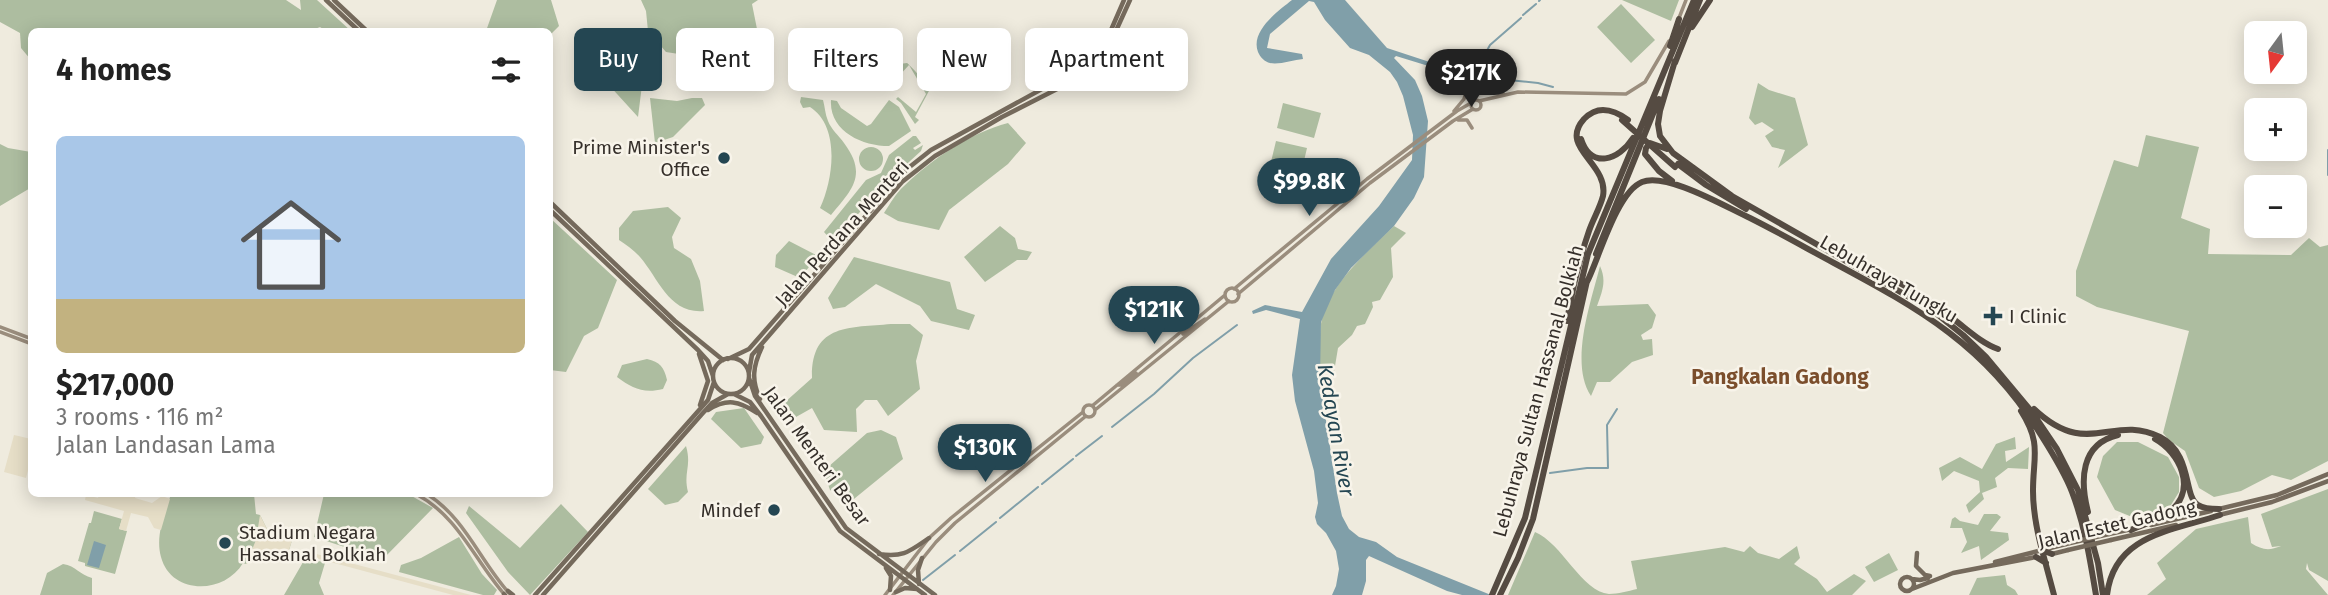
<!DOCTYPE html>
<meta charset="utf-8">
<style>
body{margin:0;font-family:"Fira Sans",sans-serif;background:#f2f2f2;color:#222;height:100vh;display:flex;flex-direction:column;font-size:26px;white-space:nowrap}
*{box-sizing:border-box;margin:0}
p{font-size:23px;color:#767676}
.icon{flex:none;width:38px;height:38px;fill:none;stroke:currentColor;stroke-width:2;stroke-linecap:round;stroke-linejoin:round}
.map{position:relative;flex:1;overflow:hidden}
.side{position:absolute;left:28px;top:28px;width:525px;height:469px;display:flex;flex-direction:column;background:#fff;border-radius:10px;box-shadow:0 4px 18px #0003}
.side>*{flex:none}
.guide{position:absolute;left:574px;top:28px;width:665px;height:63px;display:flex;gap:14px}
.needle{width:46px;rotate:195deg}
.fabs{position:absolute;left:2244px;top:21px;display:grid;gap:14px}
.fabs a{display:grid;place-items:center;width:63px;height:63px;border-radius:10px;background:#fff;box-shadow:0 4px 18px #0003;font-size:35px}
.price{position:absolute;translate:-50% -60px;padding:0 16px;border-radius:24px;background:#244652;color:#fff;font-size:23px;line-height:46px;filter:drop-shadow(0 2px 4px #0008)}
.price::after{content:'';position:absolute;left:50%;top:42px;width:21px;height:16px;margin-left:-10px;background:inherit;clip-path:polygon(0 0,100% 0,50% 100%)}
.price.on{background:#222;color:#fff}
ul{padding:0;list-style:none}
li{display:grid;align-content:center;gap:14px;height:371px;padding:0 28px}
li span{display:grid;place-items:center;height:217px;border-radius:10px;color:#555}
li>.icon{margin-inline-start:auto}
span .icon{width:126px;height:126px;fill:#fffc;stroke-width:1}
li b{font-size:30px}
h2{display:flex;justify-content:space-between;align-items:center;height:84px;padding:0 28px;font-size:30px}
.chip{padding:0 24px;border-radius:10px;background:#fff;box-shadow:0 4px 18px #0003;font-size:24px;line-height:63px}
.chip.on{background:#244652;color:#fff}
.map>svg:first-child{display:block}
.green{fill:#adbda0}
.plaza{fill:#e6dec7}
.water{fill:#809fa9}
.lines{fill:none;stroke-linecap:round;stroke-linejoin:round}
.stream{stroke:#809fa9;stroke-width:2}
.secondary{stroke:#9a8d7d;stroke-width:3.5}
.primary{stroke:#756a5c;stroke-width:4.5}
.highway{stroke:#554b42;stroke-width:6}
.primary-bridge{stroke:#756a5c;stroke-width:4.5}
.highway-bridge{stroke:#554b42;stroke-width:6}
.poi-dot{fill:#244652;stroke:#f8f4ea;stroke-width:2.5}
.labels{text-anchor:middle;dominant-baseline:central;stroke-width:5;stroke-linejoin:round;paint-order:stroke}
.poi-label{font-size:19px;fill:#352f2a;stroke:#f8f4ea;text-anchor:end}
.street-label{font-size:19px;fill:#352f2a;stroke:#f8f4ea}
.neighbourhood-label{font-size:21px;font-weight:bold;fill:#7b4e2c;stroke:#f8f4ea}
.water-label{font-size:21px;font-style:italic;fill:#244652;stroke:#f8f4ea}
</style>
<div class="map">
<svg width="2328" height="595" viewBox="0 0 2328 595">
<rect width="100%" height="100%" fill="#efebde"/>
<path class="green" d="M0,0H286L301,10L300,0H317L351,31H326L320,27L307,32H32L31,60L21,48L20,33L0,22Z
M497,0H551L559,26L550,35V32L486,31Z
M641,0H758L752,4L763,59L753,83L740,63L719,50L711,59L666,52L648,31L646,11Z
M1622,0H1679L1671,21Z
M1621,4L1655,40L1631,63L1597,27Z
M577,50L631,67L642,85L638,117Z
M872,63L876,67L907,63C910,65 929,86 930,89L915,117L919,120L915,124L901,103L896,99L898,97L916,112L926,94L909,65L898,77L889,70L883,78L867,66L852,67Z
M1758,83L1769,90L1795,98L1808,145L1778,168L1785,150L1772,147L1765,136L1774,130L1762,122L1755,125L1749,118Z
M801,97L823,100C825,107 825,114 828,121C831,129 839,136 844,143C868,175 852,190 831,215L820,208C834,178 840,126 810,107L803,108L800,102Z
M650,98L677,101L692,98H702L705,105L673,137L655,143Z
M831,100L837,101L841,108L867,126L871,124L889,100L899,107L911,131L889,146C862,146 829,131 831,100Z
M1283,103L1321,113L1314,138L1277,128Z
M1008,123L1026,143L1008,164L949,210L939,230L898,221L884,213C890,204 896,193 904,186C932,159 970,133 1008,123Z
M2146,135L2199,147L2181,218L2210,229L2208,254L2291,255L2309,238L2320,247L2328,245V461L2291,480L2272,475L2241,491L2214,497L2199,488L2185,451L2169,440L2163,433L2189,331L2097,307L2076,296V271L2114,160L2138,167Z
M913,136H916L921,143L913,148L915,150L923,145L921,151L885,184L833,242L824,232L866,180L881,173L889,155Z
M1276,141L1307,148L1295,199L1264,191Z
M0,144L8,148L31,152L32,187L0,206Z
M859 159a12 12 0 1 1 24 0a12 12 0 1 1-24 0Z
M668,207L681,218L672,237L674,248L691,259L700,281L704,311C669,314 659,279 640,257C634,250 626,245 619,240V228L633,211Z
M550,218L617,280L598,328L584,336L566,372L550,370Z
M1000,226L1015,238L1018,249L1032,252L1027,260H1017L985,282L964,257Z
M1394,226L1406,233L1391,248L1393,277L1380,300L1372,302L1373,307L1365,324L1357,326L1352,335L1338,348L1334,372L1319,367C1320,353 1319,338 1321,324C1327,286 1368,251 1394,226Z
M789,241L818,256L800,278L775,267L776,255Z
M854,257L950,282L957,309L975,315L969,330L931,321L920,306L876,284L845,307L833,309L828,298Z
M1600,266C1607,281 1602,292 1597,306L1648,304L1656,315L1652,328L1641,335L1643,340L1652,339L1653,355L1632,362L1610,382H1597L1591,396C1569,363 1591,302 1600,266Z
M891,324H910L923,335L916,361L920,389L888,416L877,400H865L856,409L857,432L824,430L812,408L796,417L784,403L812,378C811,323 850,328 891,324Z
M647,359C660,362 664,367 667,380L663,389C643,394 632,388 617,377L622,365Z
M744,408L764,437L761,444L741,448L711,419L716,412Z
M881,430L896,437L903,459L849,503L845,498L830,490L825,475L828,467L867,433Z
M2015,437L2016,449L2005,451L2006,462L2029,447L2028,469L2008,468L1995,478L1997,487L1982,493L1984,499L1969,513L1966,505L1980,492L1979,481L1954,471L1942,481L1939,468L1960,457L1982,469L1996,444Z
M2117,442H2138L2168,457L2179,477V492L2171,505L2137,519L2115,510L2097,477L2103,456Z
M686,446C692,467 683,472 688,492L678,502L665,505L648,489Z
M2328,489V581L2309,570L2307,563L2306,569L2328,595H2147L2166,579L2157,563L2196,529L2248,517L2251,543C2262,550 2269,551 2281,546L2272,547L2261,514Z
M171,494H254L256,514L260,515L268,531L293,537L286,560L262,554L246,564L243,563C224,595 171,595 161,557C155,536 165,513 171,494Z
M324,494H408L433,508L385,557L366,554L314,537Z
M561,504L588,532L530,595L508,572L466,513L469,506L520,548Z
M94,511L122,519L119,529L127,531L115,574L85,566V563L78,561L89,523H91Z
M1984,514H1997L2001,517L1990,531L2008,533L2009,540L1981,560L1979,546L1961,553L1967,542L1962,528H1950L1952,519L1955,517L1960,521L1978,525Z
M1535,532C1562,543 1582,592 1609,594C1618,594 1628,591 1637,589L1631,561L1725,547L1744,552L1750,546L1758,553L1779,559L1797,546L1800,558L1794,564L1817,579L1827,592L1854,574L1866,581L1852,595H1508Z
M459,537L482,574L497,590L494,595H483L399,572L401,565L421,558Z
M1889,553L1898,570L1874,582L1865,567Z
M306,557L325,563L319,583L324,595H284Z
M63,564C76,566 80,575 92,578V595H40L47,573Z
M2005,575L2007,585L2015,590L2018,595H1969L1977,578Z"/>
<path class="plaza" d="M14,435L31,439V459L26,478L4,472Z
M96,494H118L129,496L130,494H136L135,498L152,503L162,496L170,499L161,530L154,528L148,517L131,513L126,531L119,529L124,511L85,500L86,495L98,498L99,495Z
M260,515L268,531L293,537L286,560L262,554L246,564L256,540Z
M309,552L471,595H453L308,556Z"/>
<path class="water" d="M1292,0H1345L1387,48L1463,73L1461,76L1396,56L1394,58L1415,80L1422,96L1428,121L1424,177L1414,198L1394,226L1351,268L1335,290L1321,322L1320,381L1337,493L1342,516L1349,529L1359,537L1376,542L1397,557L1491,595H1462L1447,591L1369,556L1366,560V581L1362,595H1332L1336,586L1339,569L1336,551L1326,533L1317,524L1315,517L1318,503L1314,471L1295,401L1292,375L1300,319L1266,310L1253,314L1252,311L1265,305L1302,312L1331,259L1379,206L1412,160L1413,135L1403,96L1397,82L1390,72L1369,55L1350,48L1325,20L1314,2L1309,1L1270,34L1267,48L1302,54L1303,59C1293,60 1279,65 1270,63C1265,62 1260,57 1258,52C1250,31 1278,11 1292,0Z
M94,541L106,545L99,568L87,565Z"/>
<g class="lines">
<path class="stream" d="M1539,1L1540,0
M1523,15L1536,4
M1477,69L1490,45L1521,18
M1478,77L1538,83L1553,87
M2328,150V175
M1112,427L1154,394L1193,358L1237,325
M1076,456L1102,436
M1550,473L1587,468H1608L1607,425L1617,409
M1042,484L1073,459
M1000,518L1038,487
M960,551L996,522
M923,580L955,555"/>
<path class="secondary" d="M1679,18L1686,0
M1474,64C1474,84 1482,94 1503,93
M1471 105a5 5 0 1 1 10 0a5 5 0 1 1-10 0Z
M1479,101L1518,92L1626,94L1645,82L1669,41
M1454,111L1464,99L1472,72
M1458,120H1467L1472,128
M1225 295a7 7 0 1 1 14 0a7 7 0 1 1-14 0Z
M1234,289L1367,179L1457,111L1471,103
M1238,294L1370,183L1453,121L1473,109
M0,327L32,339
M0,332L32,344
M1183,334L1205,319
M1117,385H1121L1136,373
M1083 411a6 6 0 1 1 12 0a6 6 0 1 1-12 0Z
M1092,406L1225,295
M1095,410L1229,301
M416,494C458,516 474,559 504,594
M427,494C465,518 480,561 509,593
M885,595L929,538L951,518L1083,412
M893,595L936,542L955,523L1086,416"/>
<path class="primary" d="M326,0L360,32
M334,0L368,32
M1092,69L1100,70L1106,83
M1106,84L1119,31
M550,202L675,321L723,360
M550,210L698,350L708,361L713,376
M699,354L708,381L700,405
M713 376a18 18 0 1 1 36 0a18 18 0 1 1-36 0Z
M728,359L749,349L907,169L931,150L1082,67L1094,55L1108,37L1124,0
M749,372L752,355L902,182L935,156L1002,117L1063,86L1088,70L1110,44L1130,0
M749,378L755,396L846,528L935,595
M734,394L750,402L761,416L840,531L925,595
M760,399C751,380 753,366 762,347
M708,410C727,398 739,401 757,413
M2219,509L2277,495L2328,474
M2219,515L2272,502L2328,481
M2151,525L2211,511
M2109,534L2132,529
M2111,540L2176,525
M1917,553L1916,566L1925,575L1930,576
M879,554C903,558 910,551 929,538
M2052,554L2068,550
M1995,562L2066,544
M886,568L891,576L890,590
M1900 584a7 7 0 1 1 14 0a7 7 0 1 1-14 0Z
M1912,579L1920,580L1928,578
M919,584L918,570L922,558
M1912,589L1953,573L2036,557
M508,591L513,595
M896,592L905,588L917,589
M504,594L505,595
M535,595L708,400L714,382
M543,595L702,414L712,403L728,394"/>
<path class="highway" d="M1692,27L1710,0
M1670,46L1679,19
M1675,61L1660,111L1658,124L1660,136L1673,153L1732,196L1932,310L1963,335L1986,357L2032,412L2057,449L2078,490L2098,563L2103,595
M1675,63L1700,0
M1581,139C1591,170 1619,160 1633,138
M1667,149L1650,143L1646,148L1645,154L1659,171L1672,181
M1678,164L1706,185L1746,209
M1596,254L1659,99
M1871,271C1900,280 1928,299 1952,318C1967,329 1981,343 1998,349
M1587,282C1599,258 1617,192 1642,182C1666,172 1726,207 1750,218C1778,232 1806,248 1834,263C1920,309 1986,346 2039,432C2051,451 2064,471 2072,492C2085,526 2090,560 2096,595
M1567,321C1572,291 1579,260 1589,231C1593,219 1600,208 1603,196C1609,163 1558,148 1584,119C1589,114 1596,110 1603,110C1613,110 1620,114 1628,120
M2034,409C2088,460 2112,413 2160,437C2193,454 2183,496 2198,505C2204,509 2212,509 2219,509
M2021,411C2042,444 2033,456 2033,491C2033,511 2037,531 2042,550L2052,554
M2088,512C2080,481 2080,444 2118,435
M2131,530C2144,524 2161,520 2172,510C2196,488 2180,453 2155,439
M2042,550L2054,595
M2036,557L2046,563
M1492,595L1525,518L1588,254L1694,0
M1500,595L1518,558L1533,519L1587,281
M2107,595C2114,534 2173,531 2220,515"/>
<path class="primary-bridge" d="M2066,544L2109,534
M2068,550L2111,540"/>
<path class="highway-bridge" d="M1622,120L1675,167"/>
</g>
<g class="poi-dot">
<circle cx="724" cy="158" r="7"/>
<path d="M1989.5 305.5h7v7h7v7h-7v7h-7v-7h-7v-7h7z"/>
<circle cx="774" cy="510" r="7"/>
<circle cx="225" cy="543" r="7"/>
</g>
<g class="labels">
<g class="poi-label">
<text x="710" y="147">Prime Minister's<tspan x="710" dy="22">Office</tspan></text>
<text x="2009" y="316" text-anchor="start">I Clinic</text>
<text x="760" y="510">Mindef</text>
<text x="239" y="532" text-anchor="start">Stadium Negara<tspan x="239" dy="22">Hassanal Bolkiah</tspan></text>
</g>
<g class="street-label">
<text transform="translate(842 233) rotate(-48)">Jalan Perdana Menteri</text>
<text transform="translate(1889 279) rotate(30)">Lebuhraya Tungku</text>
<text transform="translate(1538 391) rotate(-75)">Lebuhraya Sultan Hassanal Bolkiah</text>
<text transform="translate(817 456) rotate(54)">Jalan Menteri Besar</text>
<text transform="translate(2117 524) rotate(-13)">Jalan Estet Gadong</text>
</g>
<g class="neighbourhood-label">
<text x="1780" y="377">Pangkalan Gadong</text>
</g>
<g class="water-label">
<text transform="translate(1336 430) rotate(80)">Kedayan River</text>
</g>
</g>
</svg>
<div class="fabs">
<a><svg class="needle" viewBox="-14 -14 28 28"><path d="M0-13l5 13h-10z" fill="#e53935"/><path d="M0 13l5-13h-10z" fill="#767676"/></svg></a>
<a>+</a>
<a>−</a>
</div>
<b class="price on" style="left:1471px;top:109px">$217K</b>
<b class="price" style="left:1309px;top:218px">$99.8K</b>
<b class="price" style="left:1154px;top:346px">$121K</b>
<b class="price" style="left:985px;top:484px">$130K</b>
<div class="guide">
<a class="chip on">Buy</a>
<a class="chip">Rent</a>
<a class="chip">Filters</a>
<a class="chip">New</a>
<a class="chip">Apartment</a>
</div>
<section class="side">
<h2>4 homes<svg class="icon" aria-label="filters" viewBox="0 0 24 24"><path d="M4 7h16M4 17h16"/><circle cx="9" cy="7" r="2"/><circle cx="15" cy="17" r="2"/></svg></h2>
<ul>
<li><span style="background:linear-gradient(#a9c7e8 75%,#c2b280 0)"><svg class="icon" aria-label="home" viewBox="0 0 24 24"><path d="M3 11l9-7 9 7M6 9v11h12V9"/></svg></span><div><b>$217,000</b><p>3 rooms · 116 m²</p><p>Jalan Landasan Lama</p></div></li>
</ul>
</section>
</div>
